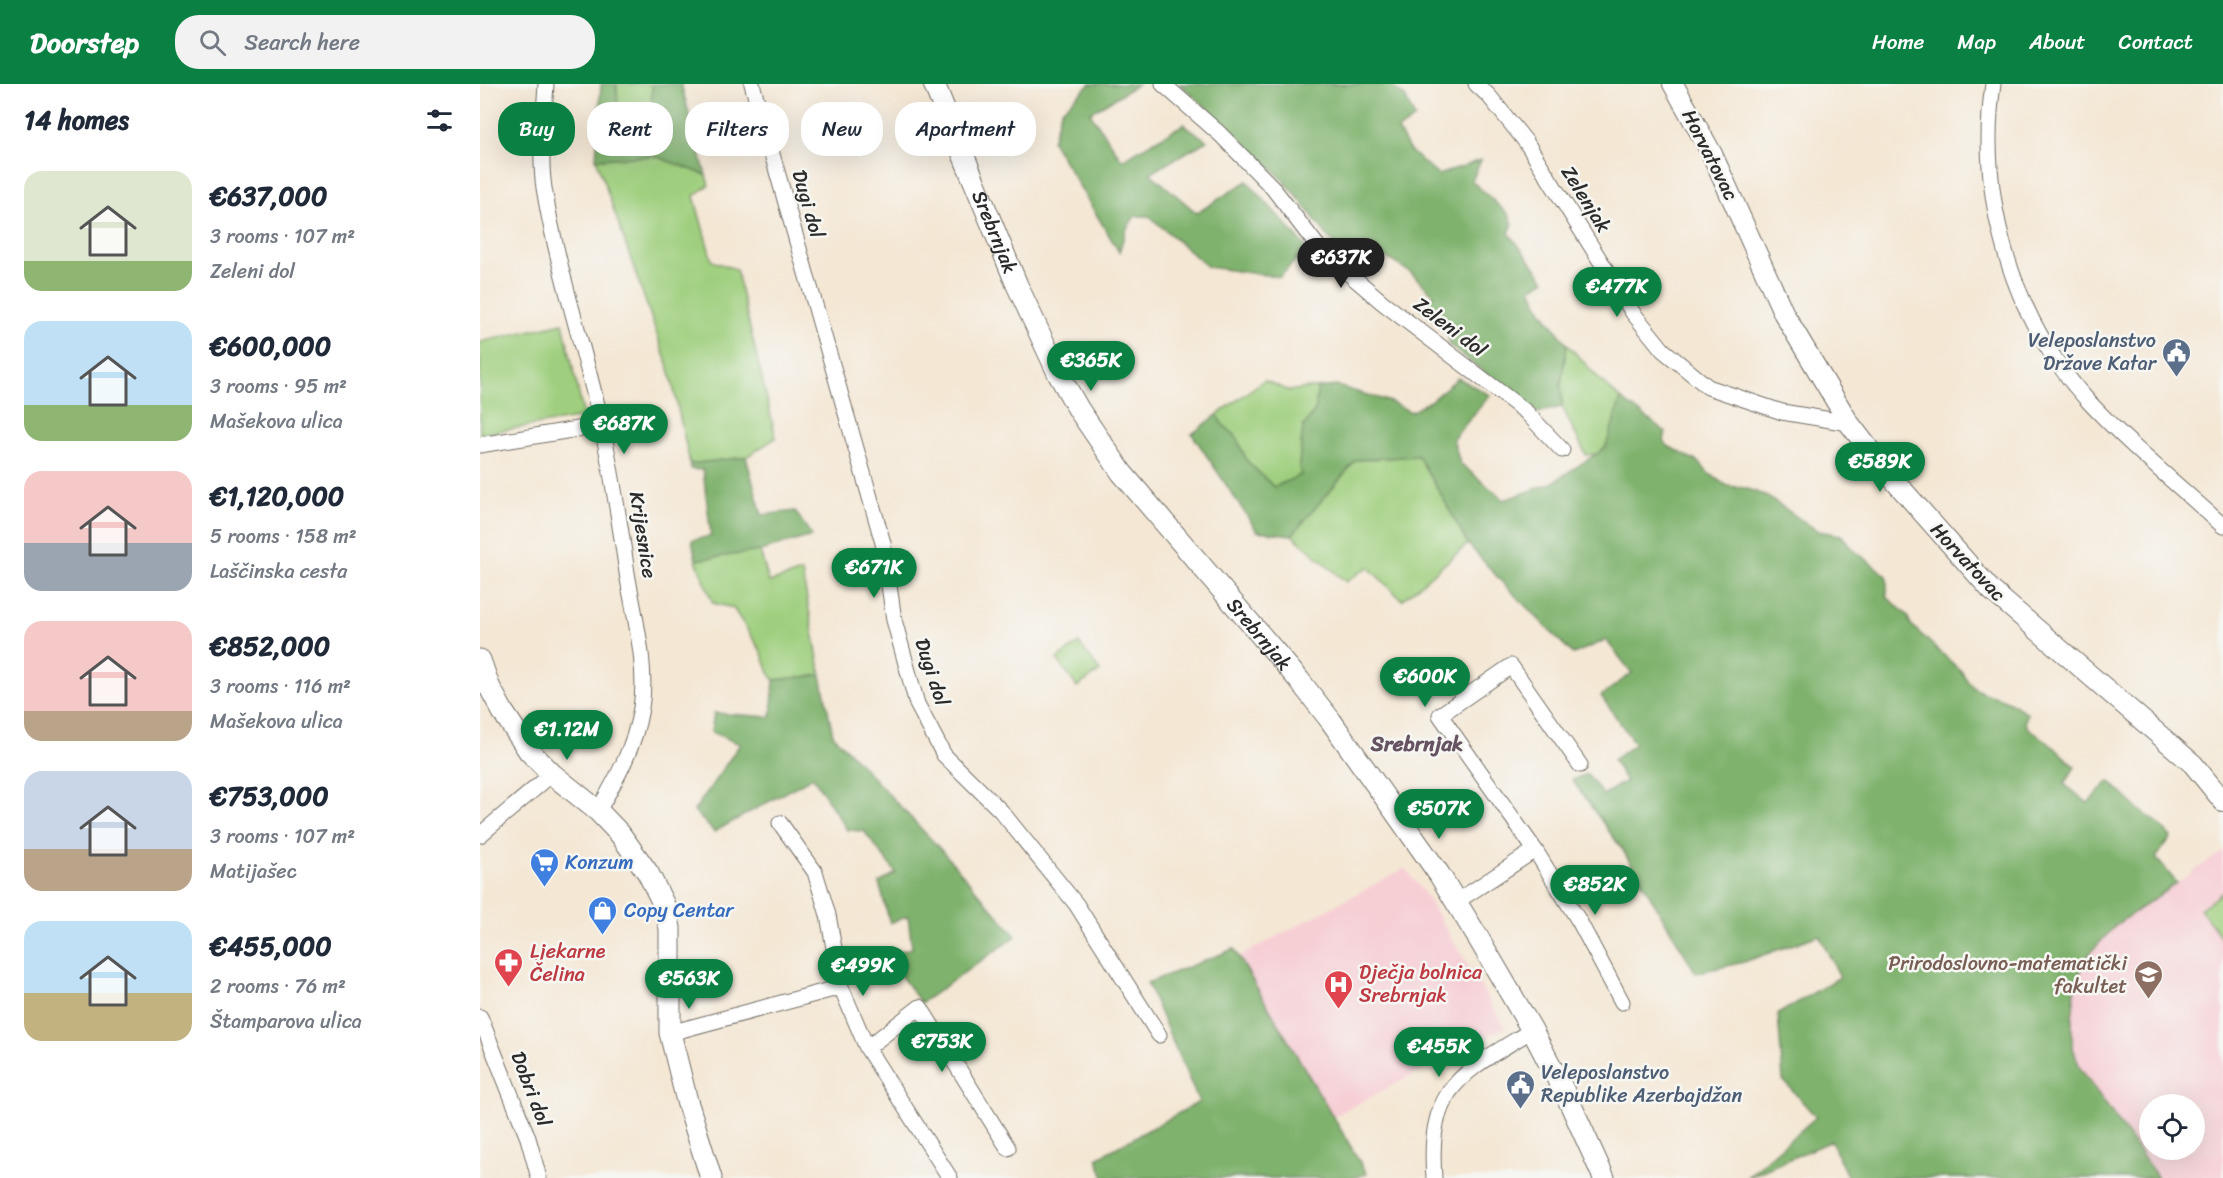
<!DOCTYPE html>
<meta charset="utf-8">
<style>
body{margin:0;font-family:Sriracha,sans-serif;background:#f2f2f3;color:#1f2937;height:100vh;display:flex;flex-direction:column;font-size:22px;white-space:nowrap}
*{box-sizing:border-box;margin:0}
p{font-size:20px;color:#747a83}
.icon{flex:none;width:33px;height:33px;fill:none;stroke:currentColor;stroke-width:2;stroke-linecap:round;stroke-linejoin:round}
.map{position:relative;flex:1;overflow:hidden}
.drawer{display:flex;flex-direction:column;background:#fff;width:480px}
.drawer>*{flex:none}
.hud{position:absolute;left:18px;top:18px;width:570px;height:54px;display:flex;gap:12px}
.controls{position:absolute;left:1659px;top:1010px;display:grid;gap:12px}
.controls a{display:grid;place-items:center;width:66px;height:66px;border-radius:50%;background:#fff;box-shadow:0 6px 24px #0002;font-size:30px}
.price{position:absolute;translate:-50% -51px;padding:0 14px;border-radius:21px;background:#0b8043;color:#fff;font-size:20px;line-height:39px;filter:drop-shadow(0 2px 3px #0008)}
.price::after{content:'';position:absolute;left:50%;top:36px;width:18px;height:14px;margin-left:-9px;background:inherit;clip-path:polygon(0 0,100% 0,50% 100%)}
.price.current{background:#222;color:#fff}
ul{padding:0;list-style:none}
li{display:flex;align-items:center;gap:18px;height:150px;padding:0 24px}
li span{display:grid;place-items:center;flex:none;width:168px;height:120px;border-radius:18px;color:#555}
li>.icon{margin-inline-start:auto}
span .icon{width:72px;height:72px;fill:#fffc;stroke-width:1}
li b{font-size:26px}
h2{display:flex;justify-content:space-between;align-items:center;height:72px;padding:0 24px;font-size:26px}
.pill{padding:0 21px;border-radius:24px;background:#fff;box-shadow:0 6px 24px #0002;font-size:21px;line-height:54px}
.pill.current{background:#0b8043;color:#fff}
header{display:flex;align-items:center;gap:36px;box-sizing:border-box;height:84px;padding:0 30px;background:#0b8043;color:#fff}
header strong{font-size:28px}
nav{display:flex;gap:33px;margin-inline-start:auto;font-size:21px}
.search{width:420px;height:54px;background:#f2f2f3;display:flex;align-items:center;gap:15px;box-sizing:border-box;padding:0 21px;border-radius:24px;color:#747a83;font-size:22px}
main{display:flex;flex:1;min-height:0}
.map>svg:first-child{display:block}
.built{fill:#f6cfd5;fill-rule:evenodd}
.green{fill:#9fcf7e;stroke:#657d54;stroke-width:1.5}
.forest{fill:#7fb26d;stroke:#556e4c;stroke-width:1.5}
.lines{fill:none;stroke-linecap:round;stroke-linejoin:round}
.minor-casing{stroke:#716d66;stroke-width:17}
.tertiary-casing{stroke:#716d66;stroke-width:22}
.secondary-casing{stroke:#716d66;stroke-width:23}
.minor{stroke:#fff;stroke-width:15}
.tertiary{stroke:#fff;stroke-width:20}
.secondary{stroke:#fff;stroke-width:21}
.labels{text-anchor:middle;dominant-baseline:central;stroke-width:5;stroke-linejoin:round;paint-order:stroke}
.street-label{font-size:20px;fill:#2b2b2b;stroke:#f6f6f2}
.service-label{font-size:20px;fill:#4e5e75;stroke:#f6f6f2;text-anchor:end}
.shop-label{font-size:20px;fill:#366cbe;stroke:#f6f6f2;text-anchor:start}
.health-label{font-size:20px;fill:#be3a42;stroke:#f6f6f2;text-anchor:start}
.education-label{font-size:20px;fill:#785e54;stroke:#f6f6f2;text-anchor:end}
.neighbourhood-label{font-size:21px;font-weight:bold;fill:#665362;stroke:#f6f6f2}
</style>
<header>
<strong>Doorstep</strong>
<div class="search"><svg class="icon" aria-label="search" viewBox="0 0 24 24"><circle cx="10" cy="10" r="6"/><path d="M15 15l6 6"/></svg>Search here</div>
<nav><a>Home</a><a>Map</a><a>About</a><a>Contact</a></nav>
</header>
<main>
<section class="drawer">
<h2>14 homes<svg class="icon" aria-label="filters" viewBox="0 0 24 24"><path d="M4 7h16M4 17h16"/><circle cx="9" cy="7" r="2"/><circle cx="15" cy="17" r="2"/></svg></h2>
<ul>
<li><span style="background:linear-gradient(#dfe7d0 75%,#8fb573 0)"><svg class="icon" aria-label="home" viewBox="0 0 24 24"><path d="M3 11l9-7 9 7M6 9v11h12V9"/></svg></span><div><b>€637,000</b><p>3 rooms · 107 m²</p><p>Zeleni dol</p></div></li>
<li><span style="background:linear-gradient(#bfe0f5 70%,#8fb573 0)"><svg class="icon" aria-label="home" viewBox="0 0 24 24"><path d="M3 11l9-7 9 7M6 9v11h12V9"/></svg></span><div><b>€600,000</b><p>3 rooms · 95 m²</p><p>Mašekova ulica</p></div></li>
<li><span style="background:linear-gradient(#f6c9c9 60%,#9aa5b1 0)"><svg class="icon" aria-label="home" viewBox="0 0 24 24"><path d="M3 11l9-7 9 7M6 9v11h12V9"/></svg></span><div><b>€1,120,000</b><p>5 rooms · 158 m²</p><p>Laščinska cesta</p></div></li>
<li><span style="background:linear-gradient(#f6c9c9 75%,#b9a48a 0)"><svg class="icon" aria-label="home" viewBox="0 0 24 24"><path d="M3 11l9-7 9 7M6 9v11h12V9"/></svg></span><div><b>€852,000</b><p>3 rooms · 116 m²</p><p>Mašekova ulica</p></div></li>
<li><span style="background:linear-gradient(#c9d6e8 65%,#b9a48a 0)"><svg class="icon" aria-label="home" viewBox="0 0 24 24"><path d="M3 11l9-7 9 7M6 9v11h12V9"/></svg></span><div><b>€753,000</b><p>3 rooms · 107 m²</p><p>Matijašec</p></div></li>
<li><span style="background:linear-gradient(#bfe0f5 60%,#c2b280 0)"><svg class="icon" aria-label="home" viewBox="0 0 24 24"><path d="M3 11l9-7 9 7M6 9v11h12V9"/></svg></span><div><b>€455,000</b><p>2 rooms · 76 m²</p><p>Štamparova ulica</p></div></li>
</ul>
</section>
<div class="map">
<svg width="1743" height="1094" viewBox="0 0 1743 1094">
<rect width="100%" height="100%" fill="#f6f6f2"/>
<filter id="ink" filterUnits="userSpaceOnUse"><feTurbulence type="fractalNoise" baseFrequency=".0167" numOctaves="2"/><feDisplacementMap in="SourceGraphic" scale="12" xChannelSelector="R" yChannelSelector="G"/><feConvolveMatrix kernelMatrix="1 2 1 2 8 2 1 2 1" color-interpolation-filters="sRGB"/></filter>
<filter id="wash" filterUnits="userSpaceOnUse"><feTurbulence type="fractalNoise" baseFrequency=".008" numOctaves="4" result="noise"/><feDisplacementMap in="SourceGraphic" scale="24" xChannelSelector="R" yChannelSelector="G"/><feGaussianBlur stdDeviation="1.35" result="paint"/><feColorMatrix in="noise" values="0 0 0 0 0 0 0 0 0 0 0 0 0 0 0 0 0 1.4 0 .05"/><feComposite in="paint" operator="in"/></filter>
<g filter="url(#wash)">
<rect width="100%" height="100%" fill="#f4e7d4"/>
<path class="built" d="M1743,767V1094H1678L1600,984L1592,961V935L1596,897L1610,869L1632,844ZM1670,1020H1714V1065H1670Z
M925,784L947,813L1025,943L789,1066L691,909Z"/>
<path class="green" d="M137,0H172V36L138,30Z
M175,72L226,91L229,101L214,112L232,177L256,185L296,354L266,373L210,380L190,288L116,75Z
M83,239L104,333L0,350V258Z
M1087,260L1120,296L1141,315L1126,363L1118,370L1106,371L1082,323L1081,299Z
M784,296L809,307L828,304H837L836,325L823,344L819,381L821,391L794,403L767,377L755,351L742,340L737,331Z
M938,372L958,405L988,460L922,516L888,483L866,498L812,451L876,376Z
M280,467L289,498L322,488L341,591L294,596L289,589L281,567L253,524L233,519L216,476Z
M599,559L620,587L597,603L577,575Z
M1743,808V856L1720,825Z"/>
<path class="forest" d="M121,0H136L139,30L171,36L172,0H201L226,91L175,72L116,75Z
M610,0H658L610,29L642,76L704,40L727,57L670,89L717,129L767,97L827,164L800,193L728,183L669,132H655L646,146L639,168L572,57L581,27Z
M699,0H909L925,13L935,34L918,46L930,67L958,91L1001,76L992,97L1029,131L1033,140L1029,149L1065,196L1051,205L1062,227L1087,260L1081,299L1082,323L1057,329L969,261L968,249L940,224L954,211L930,188L902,171L880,182C849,162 834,131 810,104C778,68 736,31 699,0Z
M978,294L1010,311L973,355L980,379L1024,416L1072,399L1118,369L1126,362L1141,315L1186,348L1184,357L1188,362L1220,379L1227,388L1247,402L1266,404L1286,412L1338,447L1361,451L1374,466L1407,492V513L1427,531L1431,541L1482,588C1494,611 1505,608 1525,616C1533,619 1540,625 1547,629L1545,638L1547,643L1575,664L1595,683L1584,700L1608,719L1629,697L1657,724L1681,742L1691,753L1676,774L1697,799L1636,841L1610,869L1596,897L1592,935V961L1600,984L1678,1094H1368L1351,1057L1266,1094L1336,1033L1303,996L1298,930L1360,893L1339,851L1264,878L1216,889L1144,768L1092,696L1107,690L1123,711L1146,697L1133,676L1155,660L1121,612L1152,589L1126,556L1093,570L1021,497L988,460L958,405L938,372L876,376L812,451L777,447L712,350L737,331L742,340L755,351L767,377L794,403L821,391L819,381L823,343L836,325L837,304L857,302L908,317L931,328L950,317Z
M266,373L282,431L315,427L332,452L280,467L216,476L212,456L231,452L223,386L211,385L210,380Z
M341,591L353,651L464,769L536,852L441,919L405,871L432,864L428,832L410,839L399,799L416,789L384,747L367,746L333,693L234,748L214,727L260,660L231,648L234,629L291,633L294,596Z
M754,865L887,1090L872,1094H624L617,1074L719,1018L667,899Z"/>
</g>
<g filter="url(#ink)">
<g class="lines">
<defs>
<path id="minor" d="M66,0C64,34 59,70 64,104C77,184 104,262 122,342C132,390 140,440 147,489C154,531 168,582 161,624C155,662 137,694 118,727
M272,0L403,459L414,536L437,620L464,671L521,727L596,820L679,951
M683,0L740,50L792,103L839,164L902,218L1046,328L1082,366
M996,0L1009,12L1046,58L1153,229L1183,266L1228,303L1302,328L1369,339
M1513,0C1497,112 1531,234 1609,318C1650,362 1698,401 1743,442
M0,361L122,341
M300,739L335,788L348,831L361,903L387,964L470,1094
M0,751L72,690
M1055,766L1099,837L1142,918
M976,818L1055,766L960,631L1031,582L1100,681
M0,933L48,1054L59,1094
M190,949L361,903
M387,964L440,923L528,1064
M954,1094C947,1001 982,990 1052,946"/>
<path id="tertiary" d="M1193,0L1232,70L1304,230L1369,339L1405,386L1511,506L1713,680L1743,717"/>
<g id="secondary">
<path id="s1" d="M454,0L537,201L579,291L599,326L642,389L819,596L851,637L959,790L1000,857L1052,946L1089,1017L1124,1094"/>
<path d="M0,576L9,602L23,628L49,667L72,690L118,727L140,750L168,789L184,821L190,844V949L207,1017L231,1094"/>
</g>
</defs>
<use href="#minor" class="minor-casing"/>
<use href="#tertiary" class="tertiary-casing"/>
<use href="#secondary" class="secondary-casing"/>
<use href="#minor" class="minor"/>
<use href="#tertiary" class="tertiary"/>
<use href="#secondary" class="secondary"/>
</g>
</g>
<defs>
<symbol id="civic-pin" viewBox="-11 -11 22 30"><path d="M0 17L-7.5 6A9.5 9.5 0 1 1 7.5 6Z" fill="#5c6f8a" stroke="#f6f6f2"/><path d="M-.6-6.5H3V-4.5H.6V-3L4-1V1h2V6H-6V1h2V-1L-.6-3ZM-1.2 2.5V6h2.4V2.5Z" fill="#fff"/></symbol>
<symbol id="supermarket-pin" viewBox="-11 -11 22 30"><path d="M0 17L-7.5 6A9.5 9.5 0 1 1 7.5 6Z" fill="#3f7fe0" stroke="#f6f6f2"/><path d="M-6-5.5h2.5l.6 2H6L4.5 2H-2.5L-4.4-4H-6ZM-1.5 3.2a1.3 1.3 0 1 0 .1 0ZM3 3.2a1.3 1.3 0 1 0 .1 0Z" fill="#fff"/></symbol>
<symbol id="shop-pin" viewBox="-11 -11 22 30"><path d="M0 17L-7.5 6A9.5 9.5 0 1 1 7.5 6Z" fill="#3f7fe0" stroke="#f6f6f2"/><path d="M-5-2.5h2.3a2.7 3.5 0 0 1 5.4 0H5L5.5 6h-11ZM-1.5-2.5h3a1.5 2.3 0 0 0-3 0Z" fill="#fff"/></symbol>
<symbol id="pharmacy-pin" viewBox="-11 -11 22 30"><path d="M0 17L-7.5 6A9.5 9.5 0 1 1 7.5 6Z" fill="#e0444e" stroke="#f6f6f2"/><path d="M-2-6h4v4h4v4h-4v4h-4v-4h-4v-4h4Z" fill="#fff"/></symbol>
<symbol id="university-pin" viewBox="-11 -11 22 30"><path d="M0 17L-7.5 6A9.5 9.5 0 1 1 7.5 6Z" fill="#8d6e63" stroke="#f6f6f2"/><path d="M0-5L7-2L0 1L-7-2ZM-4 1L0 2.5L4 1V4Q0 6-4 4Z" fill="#fff"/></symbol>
<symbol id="hospital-pin" viewBox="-11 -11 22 30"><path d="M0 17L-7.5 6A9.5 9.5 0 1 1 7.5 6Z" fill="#e0444e" stroke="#f6f6f2"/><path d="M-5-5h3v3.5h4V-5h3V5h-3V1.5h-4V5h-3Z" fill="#fff"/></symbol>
</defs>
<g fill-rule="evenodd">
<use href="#civic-pin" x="1680" y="252" width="33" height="45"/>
<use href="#supermarket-pin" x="48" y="762" width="33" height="45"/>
<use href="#shop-pin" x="106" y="810" width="33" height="45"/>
<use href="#pharmacy-pin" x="12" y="862" width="33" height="45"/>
<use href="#university-pin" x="1652" y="874" width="33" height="45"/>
<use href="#hospital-pin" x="842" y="884" width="33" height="45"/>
<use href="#civic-pin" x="1024" y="984" width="33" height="45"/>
</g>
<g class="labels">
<g class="street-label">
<text transform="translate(1230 71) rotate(63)">Horvatovac</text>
<text transform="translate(1106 115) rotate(58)">Zelenjak</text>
<text transform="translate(328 120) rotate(74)">Dugi dol</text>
<text stroke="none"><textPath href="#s1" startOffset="160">Srebrnjak</textPath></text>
<text transform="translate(970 243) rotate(37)">Zeleni dol</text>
<text transform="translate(163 451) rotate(81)">Krijesnice</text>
<text transform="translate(1488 478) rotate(47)">Horvatovac</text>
<text stroke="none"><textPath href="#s1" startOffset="645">Srebrnjak</textPath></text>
<text transform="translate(452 588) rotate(72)">Dugi dol</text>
<text transform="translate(51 1005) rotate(69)">Dobri dol</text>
</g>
<g class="service-label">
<text x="1676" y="256">Veleposlanstvo<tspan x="1676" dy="23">Države Katar</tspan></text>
<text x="1061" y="988" text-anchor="start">Veleposlanstvo<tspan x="1061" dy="23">Republike Azerbajdžan</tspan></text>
</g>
<g class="shop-label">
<text x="85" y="778">Konzum</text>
<text x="144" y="826">Copy Centar</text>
</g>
<g class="health-label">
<text x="50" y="867">Ljekarne<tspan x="50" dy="23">Čelina</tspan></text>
<text x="879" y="888">Dječja bolnica<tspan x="879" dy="23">Srebrnjak</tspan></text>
</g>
<g class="education-label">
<text x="1647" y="879">Prirodoslovno-matematički<tspan x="1647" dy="23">fakultet</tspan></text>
</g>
<g class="neighbourhood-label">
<text x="937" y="660">Srebrnjak</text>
</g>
</g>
</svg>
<div class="controls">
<a><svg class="icon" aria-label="locate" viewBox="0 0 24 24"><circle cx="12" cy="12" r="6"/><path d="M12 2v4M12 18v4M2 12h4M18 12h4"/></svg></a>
</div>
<b class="price current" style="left:861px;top:205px">€637K</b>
<b class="price" style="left:1137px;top:234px">€477K</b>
<b class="price" style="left:611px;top:308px">€365K</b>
<b class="price" style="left:144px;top:371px">€687K</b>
<b class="price" style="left:1400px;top:409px">€589K</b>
<b class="price" style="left:394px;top:515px">€671K</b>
<b class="price" style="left:945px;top:624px">€600K</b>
<b class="price" style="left:87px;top:677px">€1.12M</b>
<b class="price" style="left:959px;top:756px">€507K</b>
<b class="price" style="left:1115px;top:832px">€852K</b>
<b class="price" style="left:383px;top:913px">€499K</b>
<b class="price" style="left:209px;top:926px">€563K</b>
<b class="price" style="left:462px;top:989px">€753K</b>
<b class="price" style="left:959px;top:994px">€455K</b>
<div class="hud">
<a class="pill current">Buy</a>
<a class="pill">Rent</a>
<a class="pill">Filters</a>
<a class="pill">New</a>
<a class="pill">Apartment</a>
</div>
</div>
</main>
